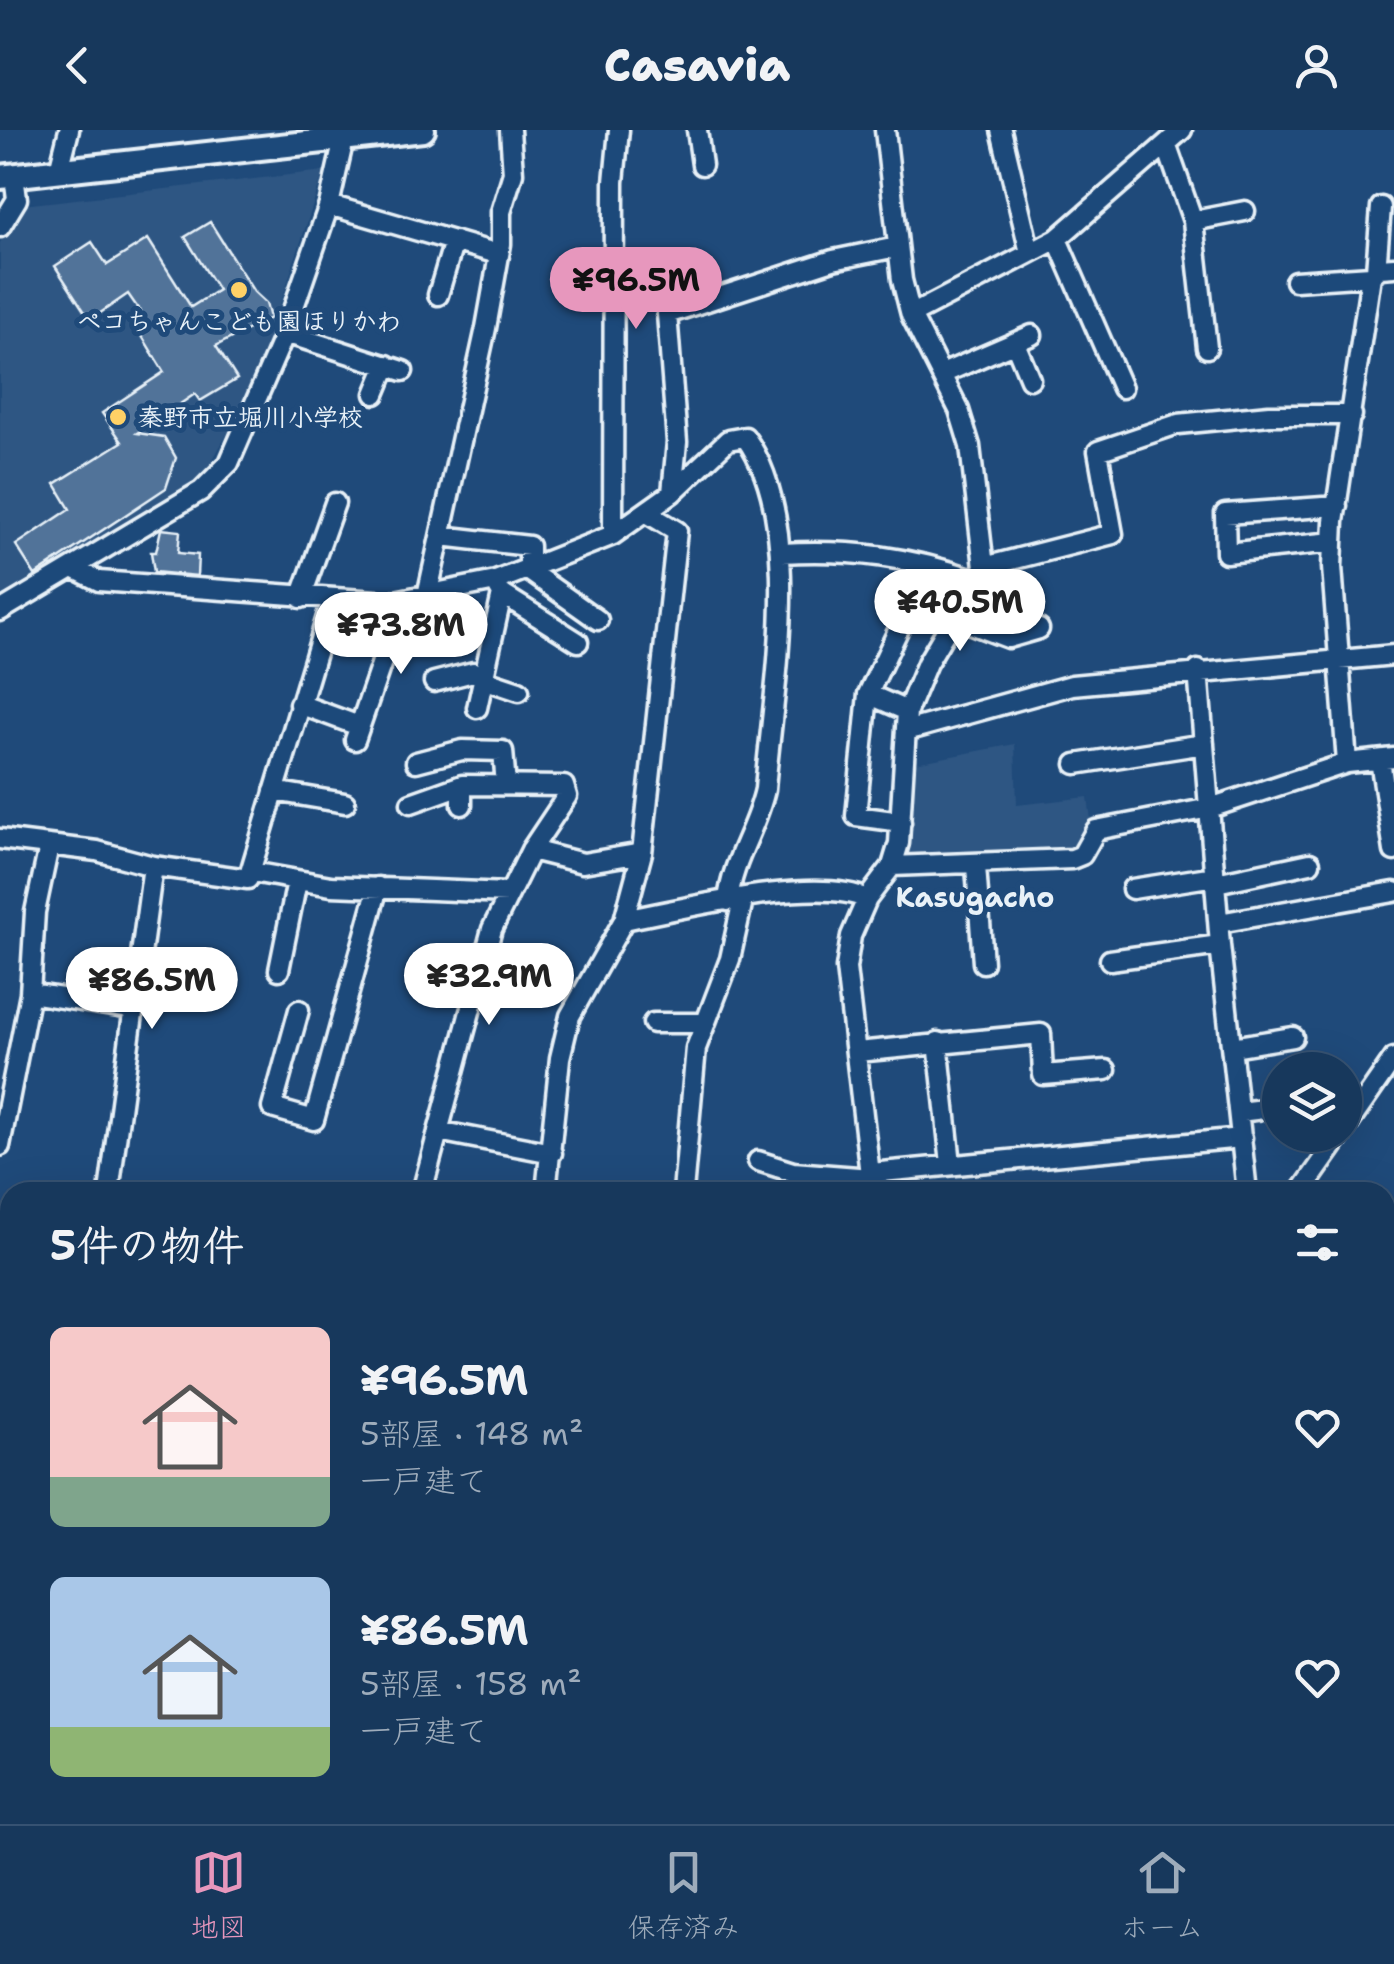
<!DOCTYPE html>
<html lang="ja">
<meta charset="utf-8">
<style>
body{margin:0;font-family:"Shantell Sans","Klee One",sans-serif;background:#203f62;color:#f1f3f6;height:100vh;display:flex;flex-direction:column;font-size:38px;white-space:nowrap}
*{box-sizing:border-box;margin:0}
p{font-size:32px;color:#9eacbb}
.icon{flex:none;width:55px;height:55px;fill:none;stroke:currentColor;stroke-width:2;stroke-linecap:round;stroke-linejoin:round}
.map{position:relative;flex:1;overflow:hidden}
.side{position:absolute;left:0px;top:1052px;width:1395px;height:642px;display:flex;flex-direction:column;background:#17385c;border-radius:30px 30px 0 0;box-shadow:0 10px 40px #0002,0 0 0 2px #365272}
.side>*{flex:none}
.fabs{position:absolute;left:1262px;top:922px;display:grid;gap:20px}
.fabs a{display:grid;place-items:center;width:100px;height:100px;border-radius:50%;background:#17385c;box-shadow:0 10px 40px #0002,0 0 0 2px #365272;font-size:50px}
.price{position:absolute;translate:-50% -85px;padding:0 22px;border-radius:35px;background:#fff;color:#222;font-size:32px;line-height:65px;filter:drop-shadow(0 2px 5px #0008)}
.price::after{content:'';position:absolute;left:50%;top:60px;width:30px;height:22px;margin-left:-15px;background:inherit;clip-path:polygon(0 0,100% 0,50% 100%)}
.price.active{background:#e797bd;color:#111}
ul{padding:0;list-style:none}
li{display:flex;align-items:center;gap:30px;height:250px;padding:0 50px}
li span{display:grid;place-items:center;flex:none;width:280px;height:200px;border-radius:15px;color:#555}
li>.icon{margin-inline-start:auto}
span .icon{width:120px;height:120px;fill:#fffc;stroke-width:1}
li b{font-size:42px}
h2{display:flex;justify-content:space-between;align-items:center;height:120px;padding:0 50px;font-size:42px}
header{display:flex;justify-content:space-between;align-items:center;height:130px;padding:0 50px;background:#17385c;font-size:45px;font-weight:800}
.menu{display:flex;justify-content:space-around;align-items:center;height:140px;border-top:2px solid #365272;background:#17385c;font-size:28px;color:#9eacbb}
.menu a{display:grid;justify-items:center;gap:5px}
.menu .active{color:#e797bd}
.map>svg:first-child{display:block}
.built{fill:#2e5683}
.building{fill:#517399;stroke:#e8f1f8;stroke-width:2.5}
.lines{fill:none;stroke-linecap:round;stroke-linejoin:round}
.minor-casing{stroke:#e8f1f8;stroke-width:25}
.major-casing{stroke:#e8f1f8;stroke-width:30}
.minor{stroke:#1f4a7a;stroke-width:18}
.major{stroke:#1f4a7a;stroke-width:22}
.poi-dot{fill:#ffd166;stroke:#1f4a7a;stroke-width:4}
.labels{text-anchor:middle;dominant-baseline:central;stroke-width:10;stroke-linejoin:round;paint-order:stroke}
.poi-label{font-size:25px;font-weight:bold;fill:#e8f1f8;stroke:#1f4a7a}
.neighbourhood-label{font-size:28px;font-weight:bold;fill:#e8f1f8;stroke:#1f4a7a}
</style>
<header><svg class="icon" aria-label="back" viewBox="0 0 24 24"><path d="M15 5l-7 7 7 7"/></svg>Casavia<svg class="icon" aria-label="person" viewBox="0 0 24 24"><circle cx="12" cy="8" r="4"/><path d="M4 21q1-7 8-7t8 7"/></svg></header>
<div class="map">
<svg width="1394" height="1694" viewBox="0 0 1394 1694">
<rect width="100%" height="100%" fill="#1f4a7a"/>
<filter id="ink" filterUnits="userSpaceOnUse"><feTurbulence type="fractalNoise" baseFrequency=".01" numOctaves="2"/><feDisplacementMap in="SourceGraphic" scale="20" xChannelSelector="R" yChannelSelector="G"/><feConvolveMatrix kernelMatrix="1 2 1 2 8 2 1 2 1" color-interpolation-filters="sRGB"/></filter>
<g filter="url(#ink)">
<path class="built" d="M324,41L253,258L203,347L0,466V113L23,75Z
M1015,614L1017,675L1088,667L1092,698L1080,722L911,733L903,726L910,691V634Z"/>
<path class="building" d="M210,92L254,162L266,173L270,188L216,216L237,249L200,271L195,264L137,303L164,307L176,328L166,358L35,445L16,415L70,379L55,354L122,312L102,283L164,242L134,193L144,187L128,164L90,190L55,136L92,112L107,135L148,109L191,177L218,160L185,107Z
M161,399L180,401L178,423L198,425L197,446L154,442L151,422H156Z"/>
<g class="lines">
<defs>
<path id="minor" d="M697,0L702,35
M1001,0L1030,123
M1166,14L1193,91L1207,218
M59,40L69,0
M329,75L498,124
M1193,91L1245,81
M0,97L17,69L14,45
M1057,109L1122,258
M1376,141L1381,77
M1295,151L1371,146L1380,138L1394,137
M438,165L454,111
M911,185L1057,109L1182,0
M285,203L403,241
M1015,213L1030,249
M942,244L1032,205
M375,264L387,235
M672,363L677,312L667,184L833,130L897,117
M613,405L614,52L619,0
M441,406L529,416V441L598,490
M1333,412L1226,423L1225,384L1337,376
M782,423C852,419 910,427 977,450
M984,437L1113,404L1098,321L1178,294L1269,285H1352
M75,439L99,451L390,472L496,451L613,405L672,363L728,310L745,307C806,391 773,560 765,659C757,698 732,730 728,771
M497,455L502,464L578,512
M427,466L486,198L501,114V82L513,43L510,0
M301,468L335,373
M0,481L201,361L229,333L285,203L329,75L346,0
M953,487L1008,508L1039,499
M1198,540L1220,815L1247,1062
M483,549L519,561
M434,552L473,542L484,545
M868,564L907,581
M299,574L359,596
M477,578L502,464
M906,601L1072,555L1394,525
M355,610L403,471
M1380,630L1394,721
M416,632L462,620L503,621L506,655
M1347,633L1332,437L1334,391L1371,146
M1076,634L1204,614
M462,655V675
M274,661L345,673
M411,673L462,655L564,656L567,666L531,720L492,799L422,1062
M901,692L856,686L868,564L913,469L958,479
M0,709L97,721L153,736L248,749L332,470
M531,720L583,733L642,723
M892,736L1072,729L1082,725L1096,700L1210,678L1347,633L1394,628
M976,736L983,833
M252,742L331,756L508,763
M1216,753L1310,733
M1132,759L1215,746
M624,790C682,779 816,745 867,769
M1219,793L1394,762
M1110,830L1220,815
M279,840L297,751
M135,851L189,862
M30,863L131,879
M299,880L272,978L314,990L378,757
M653,893H703
M938,912L951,1034
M1232,917L1293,907
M857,922L1041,904L1043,945L1106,940
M1239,982L1280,977
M1345,999L1394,928
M438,1001L552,1023
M0,1016L30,863L35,782L49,716
M758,1031L793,1042L871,1048
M871,1043L1242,1008
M109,1062L153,736
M546,1062L560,928L570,886L624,790L642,723L677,401L647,383
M683,1062L696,918L730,829L743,770
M872,1062L846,838L851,806L867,769L892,736L899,713L907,581L927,533L984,437L970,316L959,280L911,185L902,150L885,0
M1301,1062L1341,1005
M0,1207L10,1208
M1385,1296L1394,1295
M0,1373L10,1324
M0,1389L10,1390
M0,1451L10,1452
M1385,1487L1394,1488
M0,1614L10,1615
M1099,1685L1106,1694
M1195,1685L1196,1694
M1375,1685L1376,1694
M259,1694L266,1685
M711,1694L723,1685"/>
<path id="major" d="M0,47L423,0"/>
</defs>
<use href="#minor" class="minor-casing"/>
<use href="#major" class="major-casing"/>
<use href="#minor" class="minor"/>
<use href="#major" class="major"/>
</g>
</g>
<g class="poi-dot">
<circle cx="239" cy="160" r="10"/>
<circle cx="118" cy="287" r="10"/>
</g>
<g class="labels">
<g class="poi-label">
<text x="239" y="191">ペコちゃんこども園ほりかわ</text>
<text x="138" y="287" text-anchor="start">秦野市立堀川小学校</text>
</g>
<g class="neighbourhood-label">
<text x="975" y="767">Kasugacho</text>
</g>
</g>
</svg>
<div class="fabs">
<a><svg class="icon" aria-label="layers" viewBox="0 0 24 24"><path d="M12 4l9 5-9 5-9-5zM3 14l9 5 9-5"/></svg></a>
</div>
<b class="price active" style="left:636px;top:202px">¥96.5M</b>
<b class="price" style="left:960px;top:524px">¥40.5M</b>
<b class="price" style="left:401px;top:547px">¥73.8M</b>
<b class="price" style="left:489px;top:898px">¥32.9M</b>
<b class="price" style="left:152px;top:902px">¥86.5M</b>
<section class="side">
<h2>5件の物件<svg class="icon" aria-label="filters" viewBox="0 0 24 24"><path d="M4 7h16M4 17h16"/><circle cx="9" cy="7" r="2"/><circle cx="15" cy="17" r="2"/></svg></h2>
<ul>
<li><span style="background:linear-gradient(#f6c9c9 75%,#7fa58c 0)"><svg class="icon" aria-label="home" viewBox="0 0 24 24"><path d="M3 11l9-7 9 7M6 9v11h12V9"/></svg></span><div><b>¥96.5M</b><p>5部屋 · 148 m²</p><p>一戸建て</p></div><svg class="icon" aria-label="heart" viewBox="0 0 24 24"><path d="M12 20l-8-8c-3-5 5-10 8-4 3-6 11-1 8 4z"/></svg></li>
<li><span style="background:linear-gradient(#a9c7e8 75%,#8fb573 0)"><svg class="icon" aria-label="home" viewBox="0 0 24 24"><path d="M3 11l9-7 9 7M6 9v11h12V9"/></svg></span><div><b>¥86.5M</b><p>5部屋 · 158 m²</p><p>一戸建て</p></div><svg class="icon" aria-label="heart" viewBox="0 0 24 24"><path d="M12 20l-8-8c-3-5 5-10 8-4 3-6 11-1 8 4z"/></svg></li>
</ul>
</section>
</div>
<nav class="menu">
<a class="active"><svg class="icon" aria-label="map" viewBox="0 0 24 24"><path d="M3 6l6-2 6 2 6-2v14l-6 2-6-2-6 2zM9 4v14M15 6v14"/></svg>地図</a>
<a><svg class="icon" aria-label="saved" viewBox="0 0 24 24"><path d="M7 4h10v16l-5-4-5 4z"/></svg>保存済み</a>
<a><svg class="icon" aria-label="home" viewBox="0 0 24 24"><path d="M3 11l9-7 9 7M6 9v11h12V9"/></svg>ホーム</a>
</nav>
